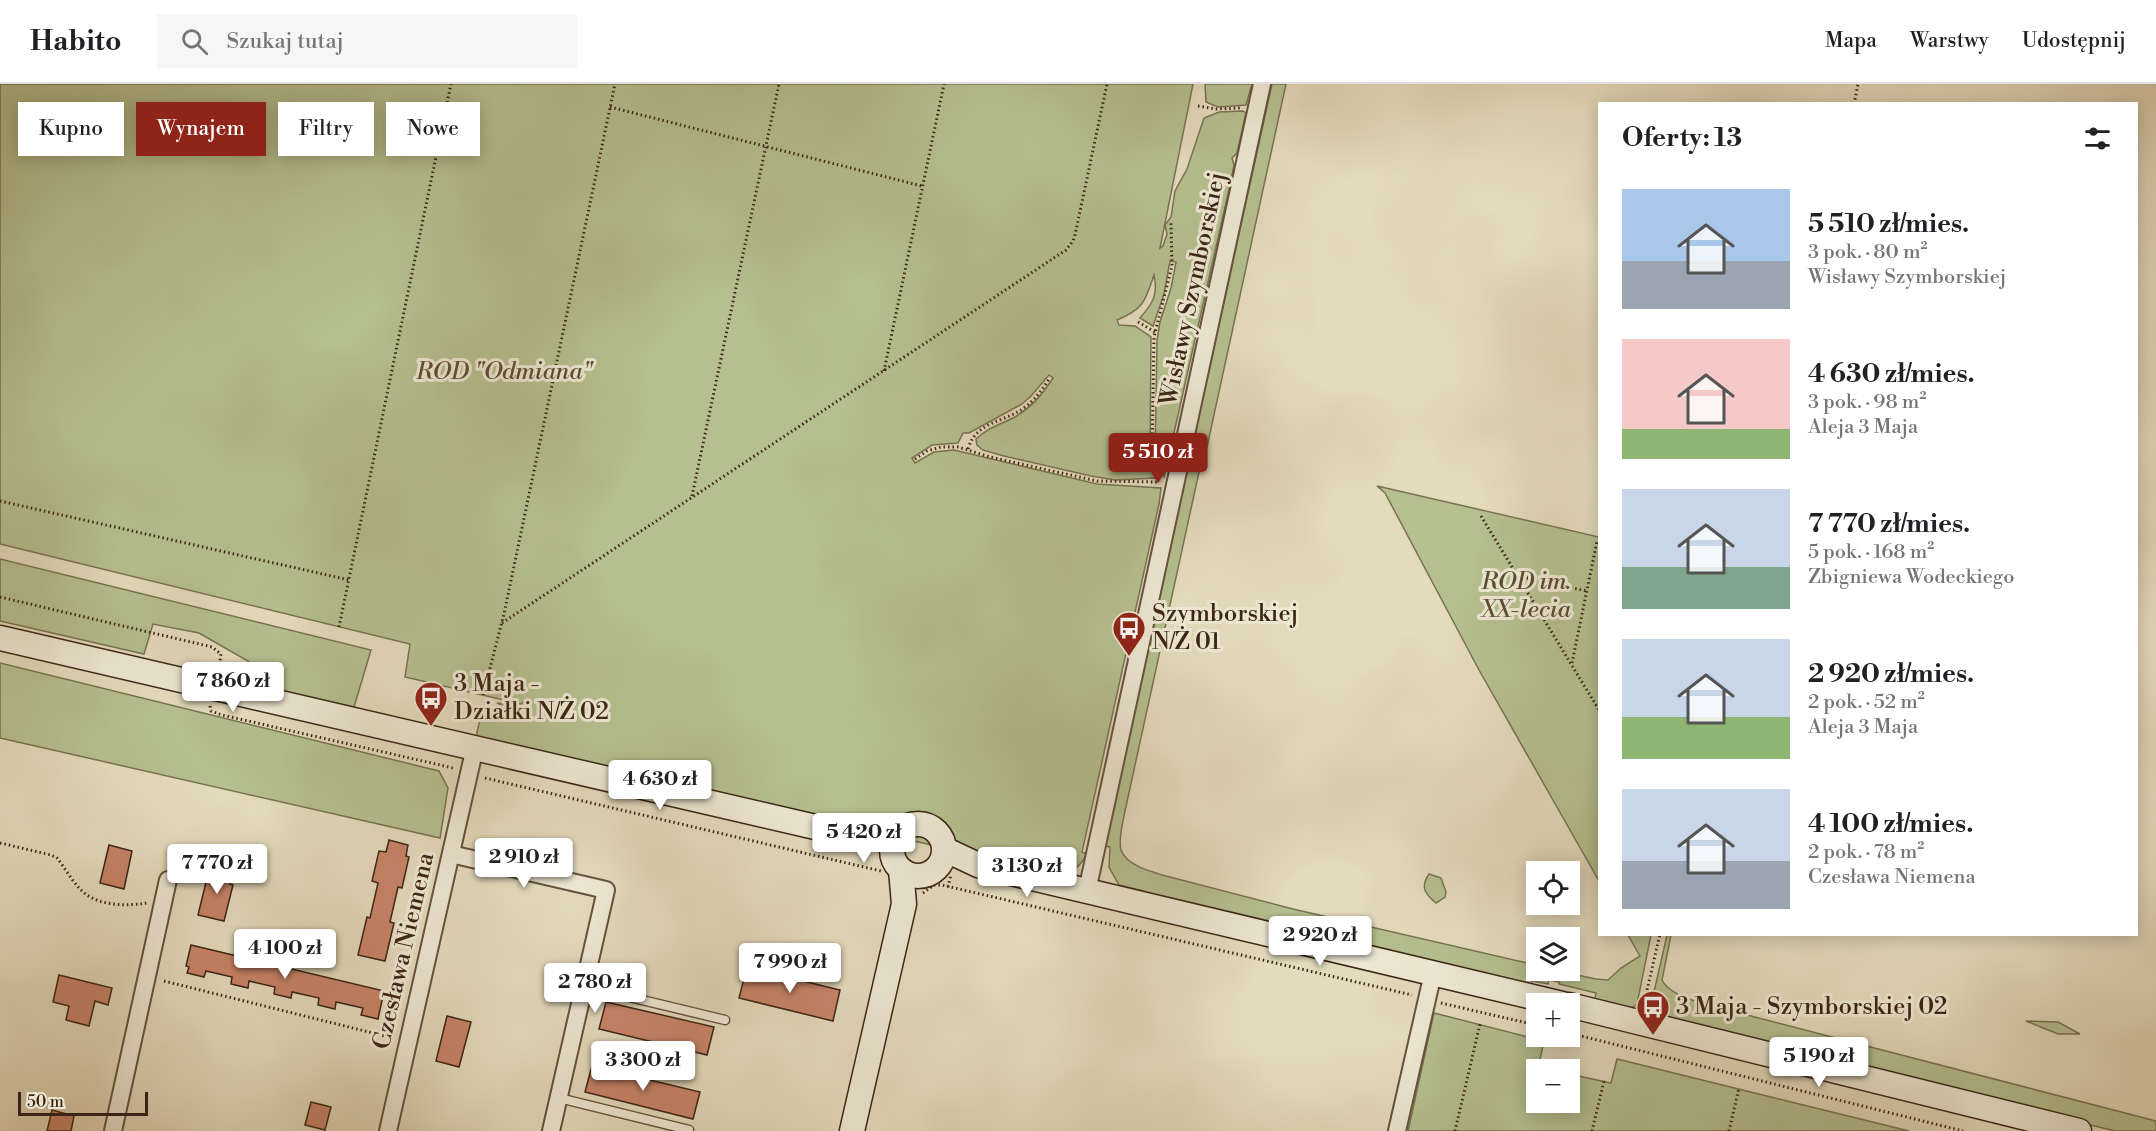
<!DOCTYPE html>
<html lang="pl">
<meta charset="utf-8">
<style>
body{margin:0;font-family:"Libre Bodoni",serif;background:#f6f6f6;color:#202124;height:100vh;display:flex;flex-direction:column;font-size:22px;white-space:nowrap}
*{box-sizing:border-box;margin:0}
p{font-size:20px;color:#757577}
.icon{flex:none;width:33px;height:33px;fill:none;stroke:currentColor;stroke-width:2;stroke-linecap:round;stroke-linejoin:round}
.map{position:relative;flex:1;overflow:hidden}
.panel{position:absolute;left:1598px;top:18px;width:540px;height:834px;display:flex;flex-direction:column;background:#fff;border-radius:0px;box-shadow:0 3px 15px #0003}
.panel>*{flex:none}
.top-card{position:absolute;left:18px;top:18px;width:570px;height:54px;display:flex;gap:12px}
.fabs{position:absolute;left:1526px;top:777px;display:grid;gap:12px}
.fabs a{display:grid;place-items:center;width:54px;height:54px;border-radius:0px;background:#fff;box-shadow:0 3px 15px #0003;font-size:30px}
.scale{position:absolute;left:18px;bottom:15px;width:130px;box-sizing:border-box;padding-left:6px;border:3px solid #3b2514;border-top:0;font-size:16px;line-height:21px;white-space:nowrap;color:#3b2514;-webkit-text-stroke:4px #ede7d3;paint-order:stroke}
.price{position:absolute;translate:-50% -51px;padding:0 14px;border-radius:6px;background:#fff;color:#222;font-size:20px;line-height:39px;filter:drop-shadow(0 2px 3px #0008)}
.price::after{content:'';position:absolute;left:50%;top:36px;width:18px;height:14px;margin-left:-9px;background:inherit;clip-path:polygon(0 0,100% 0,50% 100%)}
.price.on{background:#8f2418;color:#fff}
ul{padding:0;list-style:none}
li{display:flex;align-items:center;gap:18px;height:150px;padding:0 24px}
li span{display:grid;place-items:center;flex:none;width:168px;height:120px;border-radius:0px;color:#555}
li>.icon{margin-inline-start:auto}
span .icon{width:72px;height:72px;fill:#fffc;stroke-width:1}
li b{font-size:26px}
h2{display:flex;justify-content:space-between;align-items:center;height:72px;padding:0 24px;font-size:26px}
.pill{padding:0 21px;border-radius:0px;background:#fff;box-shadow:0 3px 15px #0003;font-size:21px;line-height:54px}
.pill.on{background:#8f2418;color:#fff}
header{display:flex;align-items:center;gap:36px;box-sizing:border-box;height:84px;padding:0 30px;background:#fff;border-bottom:2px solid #e0e0e0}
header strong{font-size:28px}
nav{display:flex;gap:33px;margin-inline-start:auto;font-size:21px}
.search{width:420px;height:54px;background:#f6f6f6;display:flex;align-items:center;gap:15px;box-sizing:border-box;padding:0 21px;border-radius:0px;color:#757577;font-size:22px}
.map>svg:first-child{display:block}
.green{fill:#b5bf8f;stroke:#787252;stroke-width:1.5}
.building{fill:#c78368;stroke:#3b2514;stroke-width:1.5}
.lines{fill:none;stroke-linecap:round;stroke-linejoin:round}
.lane-casing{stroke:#65523e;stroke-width:11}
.street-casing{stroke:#65523e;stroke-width:20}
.secondary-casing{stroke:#3b2514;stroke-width:27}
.path{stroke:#3b2514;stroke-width:3;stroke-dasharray:1.5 3;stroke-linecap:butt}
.lane{stroke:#ede7d3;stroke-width:8}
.street{stroke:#ede7d3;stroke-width:16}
.secondary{stroke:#ede7d3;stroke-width:24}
.labels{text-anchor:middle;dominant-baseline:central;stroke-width:6;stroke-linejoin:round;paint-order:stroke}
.street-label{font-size:24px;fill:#3b2514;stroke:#ede7d3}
.park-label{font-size:24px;font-style:italic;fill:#5a4c33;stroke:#ede7d3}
.poi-label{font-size:24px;fill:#3b2514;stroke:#ede7d3;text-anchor:start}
</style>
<header>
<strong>Habito</strong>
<div class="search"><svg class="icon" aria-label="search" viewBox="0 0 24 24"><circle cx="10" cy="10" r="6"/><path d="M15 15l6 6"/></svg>Szukaj tutaj</div>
<nav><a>Mapa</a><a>Warstwy</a><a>Udostępnij</a></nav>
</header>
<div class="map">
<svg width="2156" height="1047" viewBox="0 0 2156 1047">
<rect width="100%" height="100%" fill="#e4dabc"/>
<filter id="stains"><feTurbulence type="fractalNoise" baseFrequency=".00333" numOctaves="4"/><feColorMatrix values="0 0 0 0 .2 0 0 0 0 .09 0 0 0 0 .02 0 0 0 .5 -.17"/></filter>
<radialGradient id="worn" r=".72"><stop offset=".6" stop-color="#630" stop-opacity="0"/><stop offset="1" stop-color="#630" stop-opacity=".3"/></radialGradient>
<path class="green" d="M0,0H1193L1160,164L1163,162L1167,150L1165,141L1171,133L1175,107L1187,85L1204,34L1219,28L1243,27L1246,29L1237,69L1232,74L1234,81L1230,101L1164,393L1158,385L1155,374L1157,256L1160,238L1171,204L1176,178L1170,177L1164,210L1153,242L1140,234C1154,218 1158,210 1154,191C1145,217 1144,225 1117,236L1119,241L1135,242L1151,253L1150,375L1156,394L1115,396L1091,392L1004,372L983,366L977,361L976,355C987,344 999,341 1013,334C1031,324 1042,311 1053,294L1049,291L1031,312L1022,320L969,349H963L958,359L932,361L912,374L915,379L934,368L954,366L1097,400L1161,404L1159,420L1082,768L1086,770C1082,781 1072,789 1061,791L477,656V648L481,632L498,636L501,621L497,619L523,622L531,617L528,615L521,620L405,593L410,560L0,460Z
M1205,0H1252L1246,21L1218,23L1206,18Z
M1272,0H1286L1207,363L1201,379L1125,727C1123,738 1118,755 1121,766C1127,782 1152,788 1166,792L1293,825L1536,881V886L1558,887L1596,895L1608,896L1621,884L1640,872L1628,851H1651L1637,920C1626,931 1608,922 1594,919L1596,909L1559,900V898L1549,896L1548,900L1532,897L1531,903L1143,811L1144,807L1119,801L1109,783L1110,763L1104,762Z
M1377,402L1599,453V797L1479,586L1385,409Z
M0,475L371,566L354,623L268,604L248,577L199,549L153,540L144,570L0,537Z
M0,579L439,687L448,704L440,754L0,654Z
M1429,790L1441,794L1446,808L1445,813L1436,819C1425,810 1420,803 1429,790Z
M1667,851H1671L1662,896C1668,908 1685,913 1697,918L2156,1037V1047H2115L1658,934L1652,929L1651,921Z
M1434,929L1544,957L1538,984L1546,985L1536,986V1018H1569V990L1611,999L1617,975L1909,1047H1408Z
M2026,937L2058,938L2080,950H2058Z"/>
<path class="building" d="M389,756L408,761L406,772L409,773L402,804L398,803L390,838L394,839L385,877L358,871L367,833L370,834L378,799L372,797L379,767L386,768Z
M109,761L132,767L124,805L100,799Z
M213,783L233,788L230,800L233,801L224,837L198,831L207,794L211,795Z
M191,861L384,907L378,935L361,931L363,924L336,918L335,925L318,921L319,914L292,908L291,914L274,910L275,903L249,897L248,904L231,900L232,893L206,887L204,893L187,889L189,883L186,882Z
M747,883L808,896L807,898L840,906L833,937L739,914Z
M59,891L112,904L108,921L95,917L89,942L66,936L69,922L53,918Z
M606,918L714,943L707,971L599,945Z
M447,932L471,938L459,983L436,977Z
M592,982L700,1008L693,1035L585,1008Z
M311,1018L331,1023L325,1046L305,1041Z
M52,1026L74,1032L71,1047H47Z"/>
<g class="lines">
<defs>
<path id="lane" d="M584,902L725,936
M559,1014L689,1046"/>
<path id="street" d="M451,770L606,806L551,1047
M1087,807L1262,0
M113,1047L168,796
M388,1047L475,663
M1397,1047L1433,889"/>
<path id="secondary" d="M0,554L854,752L895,754
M892 766a26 26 0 1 1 52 0a26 26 0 1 1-52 0Z
M944,765L978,781L1562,920
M1569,921L2079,1047
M852,1047L904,820L901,786"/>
</defs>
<use href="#lane" class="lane-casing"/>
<use href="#street" class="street-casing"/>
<use href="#secondary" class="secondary-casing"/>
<path class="path" d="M1854,20L1858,0
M1198,22L1216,25L1240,24
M610,23L922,102
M1138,238L1155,248
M884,287L944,0
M968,365C976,337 1003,339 1024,324C1035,316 1042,306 1049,295
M915,375L927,367L941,363H958L990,373L1097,397L1158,398
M1159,394L1152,372L1154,253L1172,182L1171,139
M692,412L779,0
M0,417L349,496
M1481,432L1599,626
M1518,492L1587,507
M0,513L212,563L221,570L219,583
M502,539L1066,166L1073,157L1075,151L1107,0
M339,543L451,0
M1572,579L1597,457
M483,611L504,530L615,0
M210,622L211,627L222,631L453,684
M485,694L881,787
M0,759L51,771L57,774C66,785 75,803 87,811C103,822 128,822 147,819
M948,803L951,790
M923,809L934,801H942L1412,911
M164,897L393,954
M1441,919L1536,941
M1644,919L1660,850
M1569,949L1963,1047
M1455,1047L1480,940
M1592,1047L1604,997
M1729,1047L1739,1004"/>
<use href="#lane" class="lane"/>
<use href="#street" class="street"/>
<use href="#secondary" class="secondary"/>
</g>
<defs>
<symbol id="bus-pin" viewBox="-11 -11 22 30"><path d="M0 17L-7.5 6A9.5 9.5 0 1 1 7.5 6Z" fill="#8f2418" stroke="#ede7d3"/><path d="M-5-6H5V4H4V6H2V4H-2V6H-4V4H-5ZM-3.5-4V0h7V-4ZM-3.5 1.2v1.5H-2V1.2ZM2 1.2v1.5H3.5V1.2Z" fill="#fff"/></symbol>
</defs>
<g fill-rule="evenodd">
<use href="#bus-pin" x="1110" y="525" width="38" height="52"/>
<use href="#bus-pin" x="412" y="595" width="38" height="52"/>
<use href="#bus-pin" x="1634" y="904" width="38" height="52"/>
</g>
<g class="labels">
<g class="street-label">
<text transform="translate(1193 205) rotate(-78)">Wisławy Szymborskiej</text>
<text transform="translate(404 867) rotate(-77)">Czesława Niemena</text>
</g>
<g class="park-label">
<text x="504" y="288">ROD "Odmiana"</text>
<text x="1526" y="498">ROD im.<tspan x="1526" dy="28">XX-lecia</tspan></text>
</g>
<g class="poi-label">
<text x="1152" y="530">Szymborskiej<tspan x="1152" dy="28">N/Ż 01</tspan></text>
<text x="454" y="600">3 Maja -<tspan x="454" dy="28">Działki N/Ż 02</tspan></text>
<text x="1676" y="923">3 Maja - Szymborskiej 02</text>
</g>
</g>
<rect width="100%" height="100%" filter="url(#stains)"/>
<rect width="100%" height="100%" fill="url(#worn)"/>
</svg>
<div class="fabs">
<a><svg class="icon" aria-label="locate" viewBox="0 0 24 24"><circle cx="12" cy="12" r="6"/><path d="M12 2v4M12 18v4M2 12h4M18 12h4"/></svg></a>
<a><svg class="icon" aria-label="layers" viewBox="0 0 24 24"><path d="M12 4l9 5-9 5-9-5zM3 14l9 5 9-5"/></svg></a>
<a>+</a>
<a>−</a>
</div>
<div class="scale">50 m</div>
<b class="price on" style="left:1158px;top:400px">5 510 zł</b>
<b class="price" style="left:233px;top:629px">7 860 zł</b>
<b class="price" style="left:660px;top:727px">4 630 zł</b>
<b class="price" style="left:864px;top:780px">5 420 zł</b>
<b class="price" style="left:524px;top:805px">2 910 zł</b>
<b class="price" style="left:217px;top:811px">7 770 zł</b>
<b class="price" style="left:1027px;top:814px">3 130 zł</b>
<b class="price" style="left:1320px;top:883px">2 920 zł</b>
<b class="price" style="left:285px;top:896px">4 100 zł</b>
<b class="price" style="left:790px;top:910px">7 990 zł</b>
<b class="price" style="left:595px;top:930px">2 780 zł</b>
<b class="price" style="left:1819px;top:1004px">5 190 zł</b>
<b class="price" style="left:643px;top:1008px">3 300 zł</b>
<div class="top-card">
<a class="pill">Kupno</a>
<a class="pill on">Wynajem</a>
<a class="pill">Filtry</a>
<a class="pill">Nowe</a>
</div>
<section class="panel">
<h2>Oferty: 13<svg class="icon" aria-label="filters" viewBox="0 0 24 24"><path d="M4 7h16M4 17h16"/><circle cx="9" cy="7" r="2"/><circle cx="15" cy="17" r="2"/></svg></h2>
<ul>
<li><span style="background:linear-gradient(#a9c7e8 60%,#9aa5b1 0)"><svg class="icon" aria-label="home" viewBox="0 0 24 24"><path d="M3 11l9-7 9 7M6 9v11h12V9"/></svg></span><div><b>5 510 zł/mies.</b><p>3 pok. · 80 m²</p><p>Wisławy Szymborskiej</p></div></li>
<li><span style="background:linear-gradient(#f6c9c9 75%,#8fb573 0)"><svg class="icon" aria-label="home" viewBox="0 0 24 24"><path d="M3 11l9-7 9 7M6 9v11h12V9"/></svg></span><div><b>4 630 zł/mies.</b><p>3 pok. · 98 m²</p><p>Aleja 3 Maja</p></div></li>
<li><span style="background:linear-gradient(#c9d6e8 65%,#7fa58c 0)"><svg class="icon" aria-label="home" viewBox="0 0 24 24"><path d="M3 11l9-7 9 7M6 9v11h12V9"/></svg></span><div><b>7 770 zł/mies.</b><p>5 pok. · 168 m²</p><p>Zbigniewa Wodeckiego</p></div></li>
<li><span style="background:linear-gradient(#c9d6e8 65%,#8fb573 0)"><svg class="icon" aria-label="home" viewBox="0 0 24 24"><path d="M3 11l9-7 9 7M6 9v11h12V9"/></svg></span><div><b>2 920 zł/mies.</b><p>2 pok. · 52 m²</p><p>Aleja 3 Maja</p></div></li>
<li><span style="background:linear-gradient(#c9d6e8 60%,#9aa5b1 0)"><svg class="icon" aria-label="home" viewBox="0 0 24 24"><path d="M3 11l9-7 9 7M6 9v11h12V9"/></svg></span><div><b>4 100 zł/mies.</b><p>2 pok. · 78 m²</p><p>Czesława Niemena</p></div></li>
</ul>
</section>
</div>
